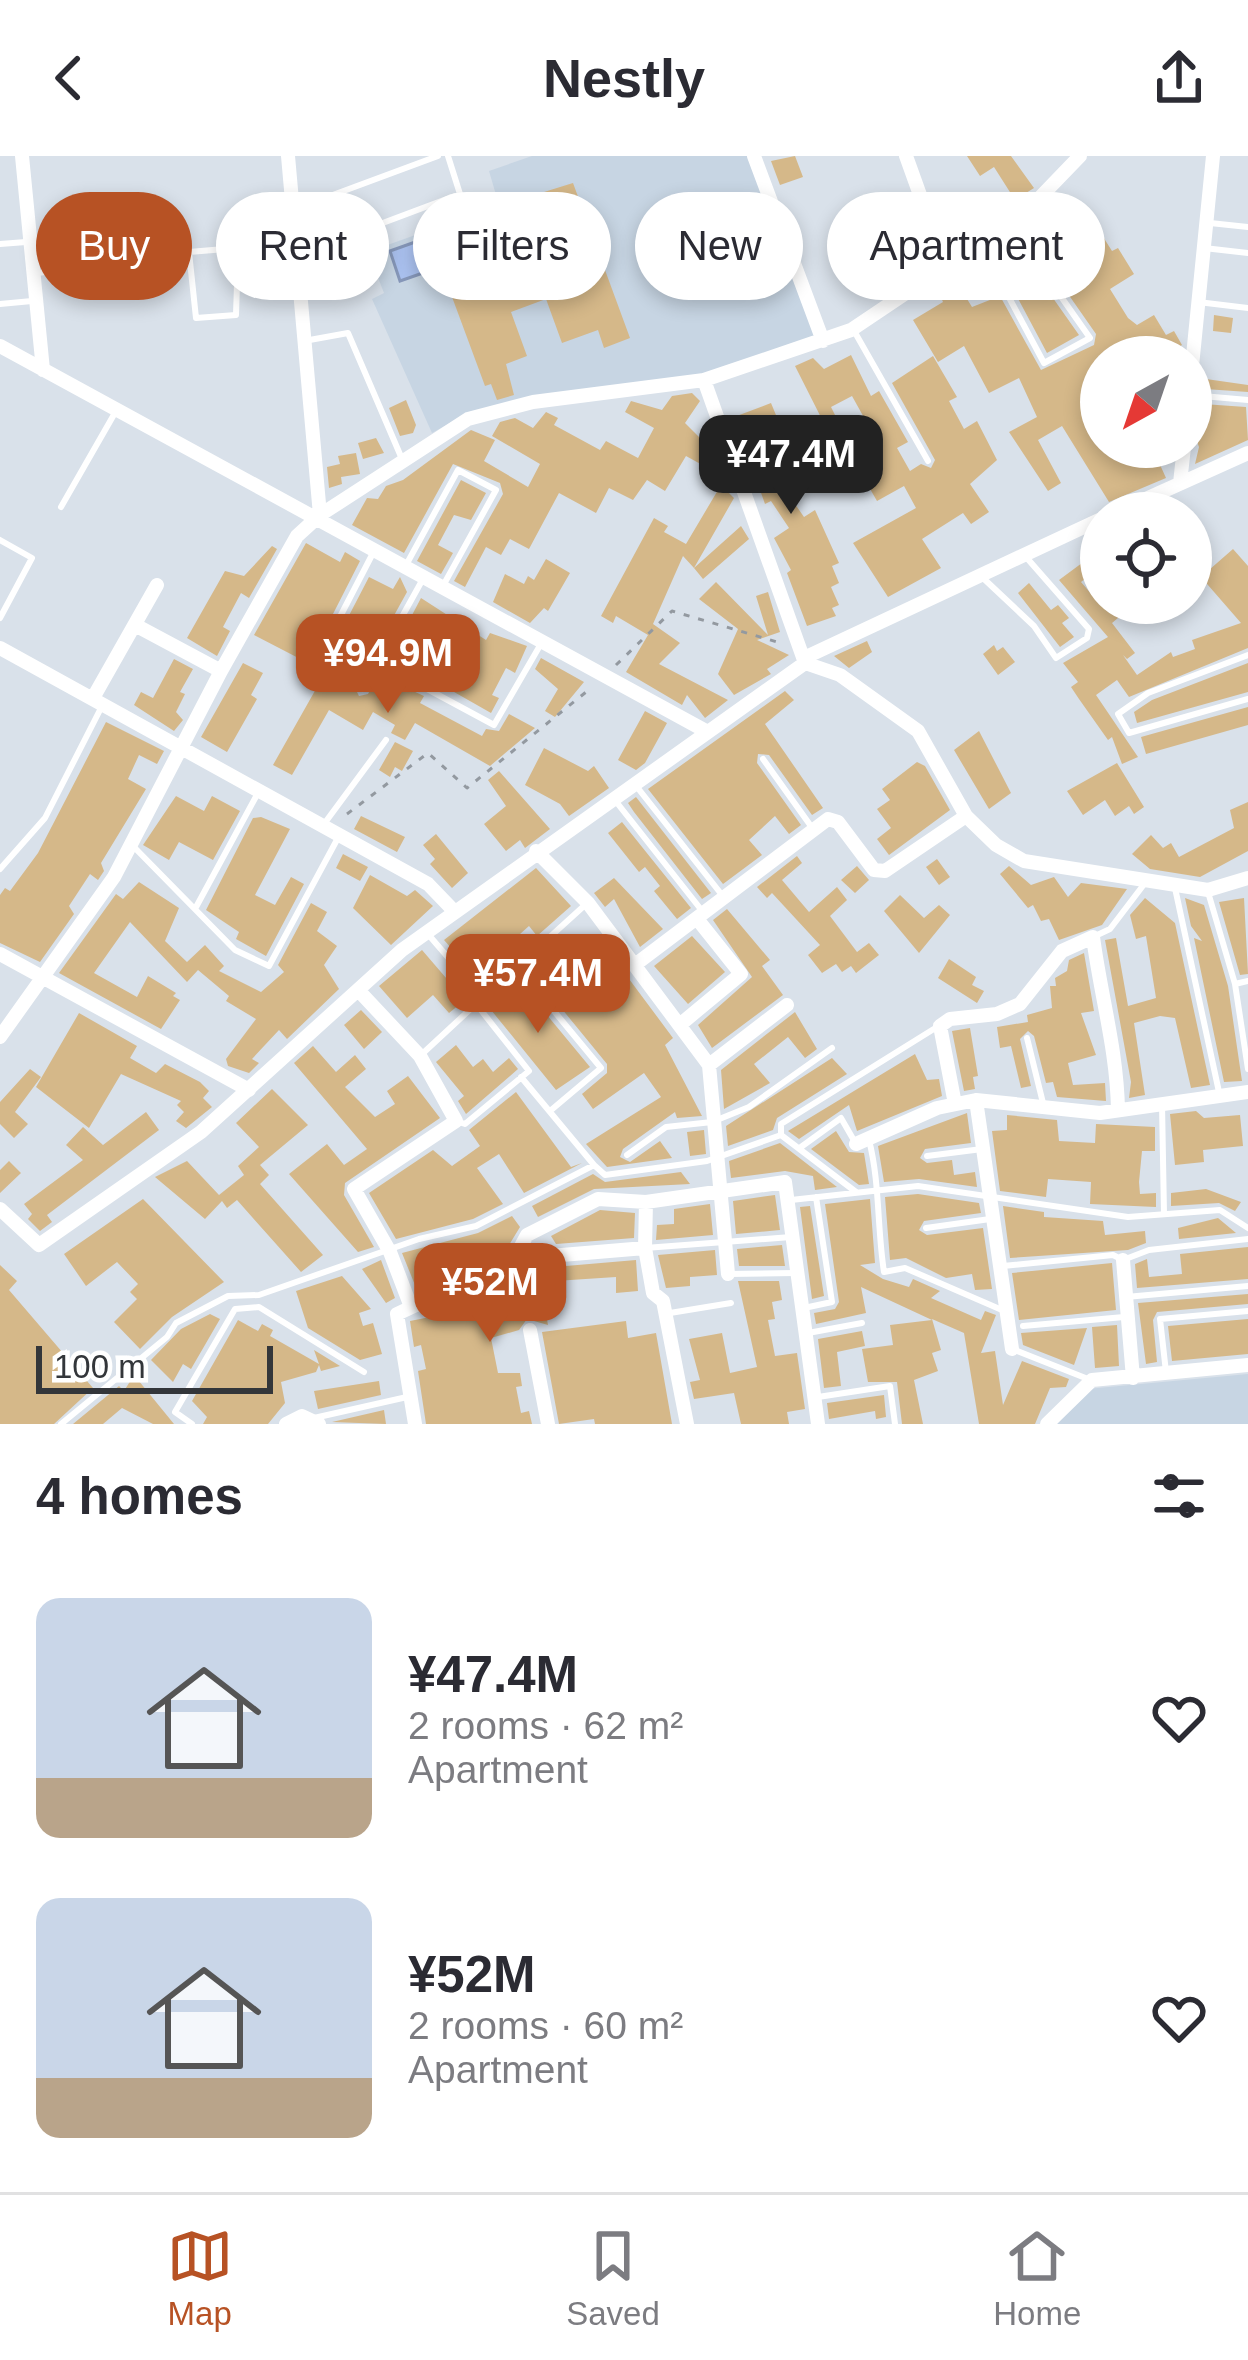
<!DOCTYPE html>
<meta charset="utf-8">
<style>
body{margin:0;font-family:Arial,sans-serif;background:#f7f7f7;color:#2b2b33;height:100vh;display:flex;flex-direction:column;font-size:45px;white-space:nowrap}
*{box-sizing:border-box;margin:0}
p{font-size:39px;color:#7c7c81}
.icon{flex:none;width:66px;height:66px;fill:none;stroke:currentColor;stroke-width:2;stroke-linecap:round;stroke-linejoin:round}
.map{position:relative;height:1268px;overflow:hidden}
.drawer{display:flex;flex-direction:column;background:#fff;flex:1}
.drawer>*{flex:none}
.hud{position:absolute;left:36px;top:36px;width:1176px;height:108px;display:flex;gap:24px}
.needle{width:78px;rotate:220deg}
.fabs{position:absolute;left:1080px;top:180px;display:grid;gap:24px}
.fabs a{display:grid;place-items:center;width:132px;height:132px;border-radius:50%;background:#fff;box-shadow:0 6px 18px #0003;font-size:60px}
.scale{position:absolute;left:36px;bottom:30px;width:237px;box-sizing:border-box;padding-left:12px;border:6px solid #33363a;border-top:0;font-size:33px;line-height:42px;white-space:nowrap;color:#33363a;-webkit-text-stroke:9px #fff;paint-order:stroke}
.price{position:absolute;translate:-50% -102px;padding:0 27px;border-radius:24px;background:#b75224;color:#fff;font-size:39px;line-height:78px;filter:drop-shadow(0 3px 6px #0008)}
.price::after{content:'';position:absolute;left:50%;top:72px;width:36px;height:27px;margin-left:-18px;background:inherit;clip-path:polygon(0 0,100% 0,50% 100%)}
.price.selected{background:#222;color:#fff}
ul{padding:0;list-style:none}
li{display:flex;align-items:center;gap:36px;height:300px;padding:0 36px}
li span{display:grid;place-items:center;flex:none;width:336px;height:240px;border-radius:24px;color:#555}
li>.icon{margin-inline-start:auto}
span .icon{width:144px;height:144px;fill:#fffc;stroke-width:1}
li b{font-size:51px}
h2{display:flex;justify-content:space-between;align-items:center;height:144px;padding:0 36px;font-size:51px}
.pill{padding:0 42px;border-radius:54px;background:#fff;box-shadow:0 6px 18px #0003;font-size:42px;line-height:108px}
.pill.selected{background:#b75224;color:#fff}
header{display:flex;justify-content:space-between;align-items:center;height:156px;padding:0 36px;background:#fff;font-size:54px;font-weight:700}
.tab-bar{display:flex;justify-content:space-around;align-items:center;height:168px;border-top:3px solid #e1e1e2;background:#fff;font-size:33px;color:#7c7c81}
.tab-bar a{display:grid;justify-items:center;gap:6px}
.tab-bar .selected{color:#b75224}
.map>svg:first-child{display:block}
.built{fill:#c7d5e3}
.water{fill:#aac1ef;stroke:#8697b9;stroke-width:3}
.building{fill:#d5b889;fill-rule:evenodd}
.lines{fill:none;stroke-linecap:round;stroke-linejoin:round}
.path{stroke:#9399a0;stroke-width:3;stroke-dasharray:6 9;stroke-linecap:butt}
.lane{stroke:#fff;stroke-width:6}
.street{stroke:#fff;stroke-width:14}
</style>
<header><svg class="icon" aria-label="back" viewBox="0 0 24 24"><path d="M15 5l-7 7 7 7"/></svg>Nestly<svg class="icon" aria-label="share" viewBox="0 0 24 24"><path d="M12 15V3M7 8l5-5 5 5M5 13v7h14v-7"/></svg></header>
<div class="map">
<svg width="1248" height="1268" viewBox="0 0 1248 1268">
<rect width="100%" height="100%" fill="#d9e1ea"/>
<path class="built" d="M532,0H748L817,183L704,219L466,258L432,277L372,143L384,137L368,96L499,49L489,15Z
M1248,1218V1268H1057L1087,1233Z"/>
<path class="water" d="M446,75L457,105L400,125L390,95Z"/>
<path class="building" d="M795,0L803,21L780,29L771,5Z
M967,0H1011L1034,32L1015,44L994,11L980,20Z
M573,27L630,182L604,192L598,174L562,187L546,143L511,156L527,200L506,208L514,239L497,244L491,228L485,230L445,122L493,105L504,135L559,114L551,91L532,98L527,84L501,94L492,69L548,48L544,36Z
M948,40L959,62L947,68L936,46Z
M1062,60L1083,87L1100,76L1112,95L1118,92L1134,118L1110,133L1128,162L1137,169L1154,159L1166,179L1174,175L1182,189L1161,201H1101L1096,223L1101,233L1086,245L1091,251L1101,248V291H1114L1117,297L1152,291L1166,322L1109,346L1062,270L1038,284L1061,327L1048,335L1009,276L1037,261L1019,222L989,237L964,190L938,206L913,164L943,146L936,130L954,122L972,151L1000,140L1041,214L1094,189L1096,178L1022,72L1034,63L1043,75Z
M1010,81L1079,179L1047,197L1013,133L1021,128L997,89Z
M1214,159L1233,162L1231,177L1213,175Z
M851,199L871,240L879,235L908,286L897,292L910,315L921,308L931,312L935,304L892,227L933,200L957,241L949,245L964,273L977,265L997,304L970,328L989,356L971,368L963,357L922,383L941,412L888,441L853,387L916,352L904,330L877,345L847,293L839,297L795,210L813,202L824,213ZM852,240L867,267L845,279L831,251Z
M1206,223L1248,229V236L1205,233Z
M692,237L700,245L685,267L720,302L715,316L686,300L665,335L647,324L633,344L609,332L596,357L559,337L529,393L510,383L501,399L486,391L465,431L454,425L503,338L500,327L453,308L404,397L352,369L367,342L378,343L386,330L403,324L471,274L495,284L484,305L528,331L540,308L492,280L500,266L515,262L533,272L546,256L558,262L554,269L600,294L606,285L638,302L654,272L625,256L631,245L662,254L672,240Z
M406,244L416,269L413,277L400,280L389,252Z
M771,247L790,293L780,298L796,335L788,338L804,361L815,354L839,407L832,410L839,427L831,431L839,449L832,452L836,460L807,470L787,417L791,414L774,382L789,372L771,345L765,348L734,261Z
M1203,248L1246,251L1248,284L1195,308L1199,291L1193,274L1200,271Z
M376,282L384,297L363,303L358,287Z
M356,297L360,318L341,321L342,328L329,332L327,311L340,308L338,300Z
M461,324L486,337L471,364L454,359L438,389L453,397L441,418L417,405Z
M721,329L734,342L694,412L683,400L653,468L680,487L659,508L728,544L705,562L687,539L682,549L626,516L648,479L616,460L613,467L601,460L654,362L668,370L664,376L686,388Z
M741,370L749,383L703,423L694,412Z
M306,387L340,406L345,396L360,405L308,507L254,479Z
M272,390L277,393L249,442L241,437L223,471L230,475L217,500L187,482L225,415L244,420Z
M1233,393L1248,410V492L1129,541L1117,524L1096,539L1138,601L1122,608L1112,581L1108,584L1079,543L1071,531L1078,526L1063,507L1108,481L1059,424L1082,407L1091,418L1081,426L1099,447H1136L1112,467L1135,497L1127,503L1123,499L1137,519L1171,496L1173,501L1195,493L1192,484L1241,467L1201,421Z
M546,403L570,417L548,455L544,452L530,467L493,446L505,418L524,428L528,420L534,424Z
M369,421L393,433L400,421L407,436L376,492L342,473Z
M716,426L768,479L756,440L768,436L780,476L757,484L789,499L767,513L771,518L734,539L718,518L738,473L699,443Z
M1029,427L1051,454L1058,449L1069,462L1062,467L1074,481L1060,491L1018,437Z
M421,442L486,484L490,477L527,490L515,517L506,512L492,539L499,542L491,557L389,499L396,487L413,496L428,470L411,461Z
M867,485L872,496L849,512L834,500Z
M994,489L997,495L1003,491L1015,506L998,519L983,498Z
M332,493L365,512L355,532L359,540L368,538L378,519L424,540L420,547L482,580L486,573L499,575L509,558L535,572L490,610L415,567L405,584L391,577L395,569L373,556L363,574L329,554L292,619L273,609L325,517L321,514Z
M541,502L584,526L555,561L545,555L558,533L535,513Z
M174,503L193,513L180,536L185,538L176,556L183,564L174,575L134,549L141,536L153,542Z
M243,507L263,517L251,539L257,543L227,596L201,581Z
M1248,507V536L1137,567L1134,556L1152,544Z
M785,535L794,544L765,568L823,652L812,659L769,599L758,598L757,607L801,669L789,678L775,660L749,684L762,699L723,728L648,633Z
M1248,551V569L1146,598L1141,581Z
M645,555L667,567L645,607L636,614L618,604Z
M106,566L164,595L157,608L139,599L128,623L146,633L101,707L104,715L98,724L90,718L69,750L74,758L40,806L0,787V739L5,732L10,735L38,697Z
M979,575L1011,637L989,653L954,594Z
M395,586L413,595L402,615L395,611L390,621L379,614Z
M544,592L588,615L594,610L609,632L569,660L560,648L525,629Z
M917,606L925,610L950,654L889,699L877,683L891,672L877,653L890,644L882,633Z
M1117,607L1144,651L1134,658L1129,650L1115,660L1105,644L1083,659L1067,635Z
M499,615L550,673L525,692L520,684L506,695L484,668L506,650L488,624Z
M176,640L204,655L212,640L240,655L213,704L179,686L169,704L143,689Z
M636,641L711,737L702,743L634,656L628,647Z
M1248,646V695L1200,721L1150,713L1132,698L1151,679L1163,692L1171,687L1179,701L1234,672L1230,654Z
M361,660L405,681L397,696L354,673Z
M261,661L290,673L255,739L275,749L291,721L304,728L266,800L236,783L239,776L206,754L253,662Z
M622,666L691,752L677,763L654,735L660,730L645,711L639,716L608,677Z
M436,678L468,717L452,732L430,708L435,703L423,689Z
M343,698L368,711L360,725L336,712Z
M797,700L802,707L782,724L809,756L837,731L847,744L830,760L857,796L869,787L879,799L856,817L851,810L842,816L836,808L822,817L808,799L820,789L772,737L767,742L757,731Z
M937,703L950,721L939,729L926,711Z
M857,710L869,724L855,737L841,724Z
M1009,710L1031,729L1054,721L1068,741L1081,727L1127,733L1102,769L1059,784L1049,763L1041,765L1033,749L1028,752L1000,718Z
M536,712L571,750L537,780L529,770L511,786L519,796L483,828L444,784Z
M370,719L407,740L415,734L433,750L391,789L353,752Z
M614,722L663,773L640,791L614,743L605,751L594,737Z
M139,726L179,752L165,785L187,806L205,789L224,810L219,815L261,836L284,816L278,809L311,747L327,756L317,775L337,790L324,809L339,833L287,883L279,874L252,903L259,907L249,917L228,910L226,903L256,863L226,845L229,840L198,814L187,826L130,766L94,817L137,841L148,820L176,837L173,840L180,844L161,873L59,817L116,738L123,743Z
M900,739L924,762L939,749L950,759L919,797L884,755Z
M1145,742L1175,767L1210,929L1191,932L1175,862L1160,860L1134,867L1145,939L1129,942L1131,926L1105,784L1116,782L1128,850L1156,842L1146,780L1136,783L1130,759Z
M1185,742L1204,749L1228,830L1242,925L1224,926L1194,782L1202,785L1191,770Z
M1244,742L1248,818L1240,819L1219,746Z
M727,753L770,804L762,810L783,839L712,892L698,869L752,821L713,764Z
M692,780L725,816L688,848L654,810Z
M603,788L673,882L665,889L702,960L677,962L675,956L623,993L620,1001L630,1006L660,985L672,1002L607,1011L586,988L661,941L644,917L593,953L582,938L607,917V908L530,814L539,807L550,821Z
M422,794L465,844L449,857L433,839L407,862L379,830Z
M1084,797L1094,855L1081,857L1096,899L1068,907L1073,929L1105,927L1106,945L1057,941L1053,926L1046,927L1034,880L1028,875L1020,883L1031,930L1021,932L1011,890L1000,892L997,871L1028,866L1027,859L1052,852L1050,830H1056L1055,822L1067,815L1069,804Z
M949,803L976,821L972,829L984,835L977,847L938,822Z
M518,824L590,911L556,934L487,849Z
M361,854L382,876L364,893L344,869Z
M795,856L817,893L805,902L788,881L754,908L770,927L724,953L721,914Z
M79,857L137,890L130,902L156,917L165,908L200,926L209,935L203,942L212,951L186,972L176,965L184,956L177,949L181,945L121,918L89,972L36,931Z
M970,872L978,920L973,921L975,933L964,935L952,875Z
M456,889L473,911L483,903L493,916L509,902L518,913L466,958L458,945L464,940L436,906Z
M313,890L336,916L355,899L366,913L345,931L375,961L395,948L387,935L408,920L440,962L345,1027L344,1039L374,1091L358,1096L289,1018L327,988L344,1009L367,993L294,907Z
M915,898L927,924L939,923L942,940L857,975L849,949L799,983L788,975Z
M832,902L847,918L777,962L773,974L728,990L726,970Z
M30,913L41,921L15,956L28,968L14,982L0,968V946Z
M272,933L308,969L260,1009L269,1019L260,1028L323,1099L301,1116L237,1044L227,1052L222,1045L205,1063L155,1021L187,1005L219,1039L244,1019L238,1010L259,991L236,967Z
M516,936L571,1011L582,1007L524,1037L499,998L477,1012L503,1048L473,1063L396,1083L369,1037L433,994L452,1010L480,990L469,974Z
M1196,955L1204,962L1240,959L1243,990L1203,994L1204,1006L1175,1009L1170,958Z
M146,956L159,974L47,1059L52,1066L40,1075L28,1063L32,1058L24,1048L83,1004L66,989L83,971L103,989Z
M967,957L971,987L925,993L920,1002L927,1007L952,1004L954,1019L975,1016L977,1031L919,1023L884,1026L878,990Z
M1007,959L1057,964L1059,985L1095,987L1096,968L1155,971V995H1142L1139,1026L1140,1038L1156,1037V1051L1090,1048L1091,1026L1048,1023L1046,1041L1000,1035L992,975L1007,974Z
M704,974L706,998L690,1000L687,976Z
M836,975L849,996L864,997L869,1028L859,1029L811,993Z
M780,987L837,1031L815,1034L813,1020L785,1015L731,1022L729,1005Z
M9,1005L21,1017L0,1037V1014Z
M681,1016L690,1028L594,1033L538,1061L532,1050L593,1018L605,1026Z
M1206,1033L1241,1046L1235,1055L1219,1047L1171,1050V1037Z
M918,1038L979,1047L981,1057L924,1065L919,1074L927,1079L983,1072L992,1133L975,1134L972,1118L946,1122L906,1102L890,1104L885,1041Z
M775,1039L780,1074L736,1078L733,1045Z
M143,1043L224,1126L172,1161L140,1193L114,1166L137,1143L130,1136L138,1128L117,1106L86,1130L64,1098Z
M870,1043L875,1107L860,1109L883,1123L909,1131L913,1123L940,1135L931,1142L981,1164L985,1155L996,1159L981,1197L995,1195L1003,1249L1022,1205L1069,1223L1066,1231L1050,1232L1035,1268H979L964,1177L932,1163L941,1194L932,1197L938,1215L914,1224L923,1268H902L897,1226H868L862,1193L893,1189L890,1169L932,1164L861,1131L866,1157L816,1168L814,1157L835,1153L839,1146L825,1048Z
M710,1048L713,1079L656,1084L657,1069L674,1068V1053Z
M810,1050L824,1140L812,1143L800,1051Z
M1003,1050L1044,1056V1061L1103,1065L1105,1079L1145,1075L1146,1087L1128,1094L1010,1102Z
M600,1054L635,1057L634,1082L556,1088L551,1080Z
M512,1060L520,1071L509,1089L417,1134L402,1097L478,1077Z
M1218,1062L1236,1077L1179,1083L1178,1072Z
M782,1089L785,1110H739L737,1093Z
M1248,1091V1123L1137,1132L1135,1108L1147,1103L1149,1121L1182,1118L1180,1098Z
M715,1094L717,1119L690,1121V1130L666,1132L658,1099Z
M381,1104L395,1142L386,1147L362,1113Z
M636,1104L638,1135L616,1137V1121L540,1126L548,1169L527,1163L519,1174L491,1182L498,1217H520L522,1230L516,1231L521,1257L529,1255L532,1268H426L418,1215L426,1213L421,1189L414,1191L410,1165L435,1160L434,1153L466,1145L465,1141L499,1134L497,1125L519,1119V1114Z
M1112,1107L1116,1154L1019,1164L1012,1117Z
M0,1109L17,1125L9,1134L93,1232L54,1268H0Z
M342,1120L371,1153L359,1157L363,1170L373,1167L382,1198L360,1204L308,1172L296,1135Z
M738,1125H779L782,1144L772,1146L775,1163L768,1164L775,1200L797,1197L805,1253L787,1256L789,1268H741L734,1237L694,1243L690,1226L700,1224L689,1183L722,1177L730,1217L757,1211Z
M1248,1138V1148L1157,1156L1153,1164L1157,1206L1146,1208L1138,1147Z
M210,1158L220,1163L191,1213L183,1208L173,1226L151,1204L181,1173Z
M1248,1163V1198L1172,1205L1168,1170Z
M238,1164L258,1175L262,1168L273,1174L270,1180L319,1208L314,1194L340,1210L321,1215L319,1209L316,1216L281,1226L285,1247L268,1268H203L207,1261L192,1245Z
M626,1165L628,1182L656,1177L672,1268H595L594,1263L559,1268L542,1176Z
M1117,1169L1119,1210L1095,1212L1092,1171Z
M1087,1172L1074,1209L1023,1189L1021,1177Z
M862,1175L865,1190L837,1196L841,1230L824,1232L818,1183Z
M134,1219L174,1268H153L122,1252L103,1268H73L119,1230L124,1235Z
M379,1225L381,1239L318,1253L314,1235Z
M884,1239L886,1261L876,1263L875,1255L829,1263L827,1247Z
M384,1254L386,1268L332,1266Z"/>
<g class="lines">
<path class="path" d="M616,509L672,455L784,488
M347,658L428,597L467,632L591,532
M518,1117L527,1161"/>
<path class="lane" d="M295,53L438,0
M1210,67L1248,71
M0,88L26,86
M981,89L1044,207L1090,182L1010,68
M1204,92L1248,97
M300,98L460,38L448,0
M37,117L157,103
M295,126L237,128L236,159L196,162L189,96L296,87
M1198,146L1248,152
M0,148L32,145
M853,173L928,305
M304,185L348,177L402,303
M1191,239L1248,244
M1093,244L1101,240
M61,351L116,255
M0,384L32,402L0,462
M405,411L458,314L496,334L444,428
M983,422L1034,470L1056,502L1087,482L1089,473L1026,401
M1248,499L1148,537L1118,558L1129,577L1248,543
M377,506L494,569L542,486
M314,511L373,397
M362,533L424,421
M763,603L813,673
M637,631L722,739
M614,643L703,756
M324,668L386,584
M130,687L235,794L269,810L339,680
M0,713L45,662L102,550
M1175,732L1219,936
M1208,736L1235,828L1248,913
M195,753L259,635
M427,777L483,842
M1093,781L1110,773L1145,727
M520,814L601,912L550,955
M1235,828L1248,825
M1027,882L1043,947
M421,899L476,848
M521,921L594,1009
M1162,948L1164,1058
M459,966L465,968L529,915L476,848L585,749
M781,979L856,1036
M869,984C880,1027 877,1071 884,1116L905,1112L1002,1154
M801,991L841,962L856,988
M627,999L666,971L712,966L749,951L832,892
M927,1000L982,993
M791,1044L918,1030L1128,1061L1220,1054L1248,1072
M926,1072L990,1063
M645,1092L791,1081
M1003,1110L1113,1099L1123,1104L1149,1094L1248,1083
M728,1118L795,1117
M1126,1141L1248,1130
M804,1152L832,1146L816,1041
M670,1157L731,1147
M1023,1170L1124,1161
M808,1177L862,1167
M1012,1193L1088,1223
M1166,1216L1160,1163L1248,1155
M818,1241L890,1230L895,1268
M314,1262L407,1241
M61,1268L167,1181L176,1167L228,1140L259,1139L419,1083L476,1070L594,1009L605,1019L707,1005L781,979V968L937,871
M192,1268L175,1256L235,1153L259,1151L364,1216"/>
<path class="street" d="M22,0L43,214
M288,0L320,359
M754,0L823,185
M906,0L947,114
M0,190L704,574
M1191,220L1213,0
M704,224L805,507
M1180,327L1184,291
M1115,357L1248,297
M135,469L221,515
M0,492L428,728L454,755
M806,501L1101,363
M93,542L157,429
M536,695L588,747L709,909L728,1118
M0,798L249,934
M636,808L828,663L838,666L874,714L885,715L966,660
M359,835L420,900L456,965L354,1033L390,1096L411,1151
M682,867L741,818L698,764
M0,881L114,721L221,515L297,380L320,359L468,263L533,246L704,224L851,174L1025,57L1080,0
M709,909L787,849
M976,944L1012,1193
M955,948L940,870L950,863L997,858L1020,848L1062,795L1093,781C1101,841 1117,894 1118,954
M856,988L937,952L976,944L1100,957L1248,936
M646,1046L645,1092L653,1137L663,1145L687,1268
M0,1053L39,1089L201,976L402,794L805,507L840,519L918,575L966,660L996,689L1024,705L1208,734L1248,722
M514,1103L645,1092
M1123,1104L1133,1222
M530,1174L548,1268
M286,1268L302,1260L319,1268
M415,1268L397,1158L514,1103L527,1079L598,1043L646,1046L785,1026L818,1268
M1047,1268L1092,1224L1248,1209"/>
</g>
</svg>
<div class="fabs">
<a><svg class="needle" viewBox="-14 -14 28 28"><path d="M0-13l5 13h-10z" fill="#e53935"/><path d="M0 13l5-13h-10z" fill="#7c7c81"/></svg></a>
<a><svg class="icon" aria-label="locate" viewBox="0 0 24 24"><circle cx="12" cy="12" r="6"/><path d="M12 2v4M12 18v4M2 12h4M18 12h4"/></svg></a>
</div>
<div class="scale">100 m</div>
<b class="price selected" style="left:791px;top:361px">¥47.4M</b>
<b class="price" style="left:388px;top:560px">¥94.9M</b>
<b class="price" style="left:538px;top:880px">¥57.4M</b>
<b class="price" style="left:490px;top:1189px">¥52M</b>
<div class="hud">
<a class="pill selected">Buy</a>
<a class="pill">Rent</a>
<a class="pill">Filters</a>
<a class="pill">New</a>
<a class="pill">Apartment</a>
</div>
</div>
<section class="drawer">
<h2>4 homes<svg class="icon" aria-label="filters" viewBox="0 0 24 24"><path d="M4 7h16M4 17h16"/><circle cx="9" cy="7" r="2"/><circle cx="15" cy="17" r="2"/></svg></h2>
<ul>
<li><span style="background:linear-gradient(#c9d6e8 75%,#b9a48a 0)"><svg class="icon" aria-label="home" viewBox="0 0 24 24"><path d="M3 11l9-7 9 7M6 9v11h12V9"/></svg></span><div><b>¥47.4M</b><p>2 rooms · 62 m²</p><p>Apartment</p></div><svg class="icon" aria-label="heart" viewBox="0 0 24 24"><path d="M12 20l-8-8c-3-5 5-10 8-4 3-6 11-1 8 4z"/></svg></li>
<li><span style="background:linear-gradient(#c9d6e8 75%,#b9a48a 0)"><svg class="icon" aria-label="home" viewBox="0 0 24 24"><path d="M3 11l9-7 9 7M6 9v11h12V9"/></svg></span><div><b>¥52M</b><p>2 rooms · 60 m²</p><p>Apartment</p></div><svg class="icon" aria-label="heart" viewBox="0 0 24 24"><path d="M12 20l-8-8c-3-5 5-10 8-4 3-6 11-1 8 4z"/></svg></li>
</ul>
</section>
<nav class="tab-bar">
<a class="selected"><svg class="icon" aria-label="map" viewBox="0 0 24 24"><path d="M3 6l6-2 6 2 6-2v14l-6 2-6-2-6 2zM9 4v14M15 6v14"/></svg>Map</a>
<a><svg class="icon" aria-label="saved" viewBox="0 0 24 24"><path d="M7 4h10v16l-5-4-5 4z"/></svg>Saved</a>
<a><svg class="icon" aria-label="home" viewBox="0 0 24 24"><path d="M3 11l9-7 9 7M6 9v11h12V9"/></svg>Home</a>
</nav>
